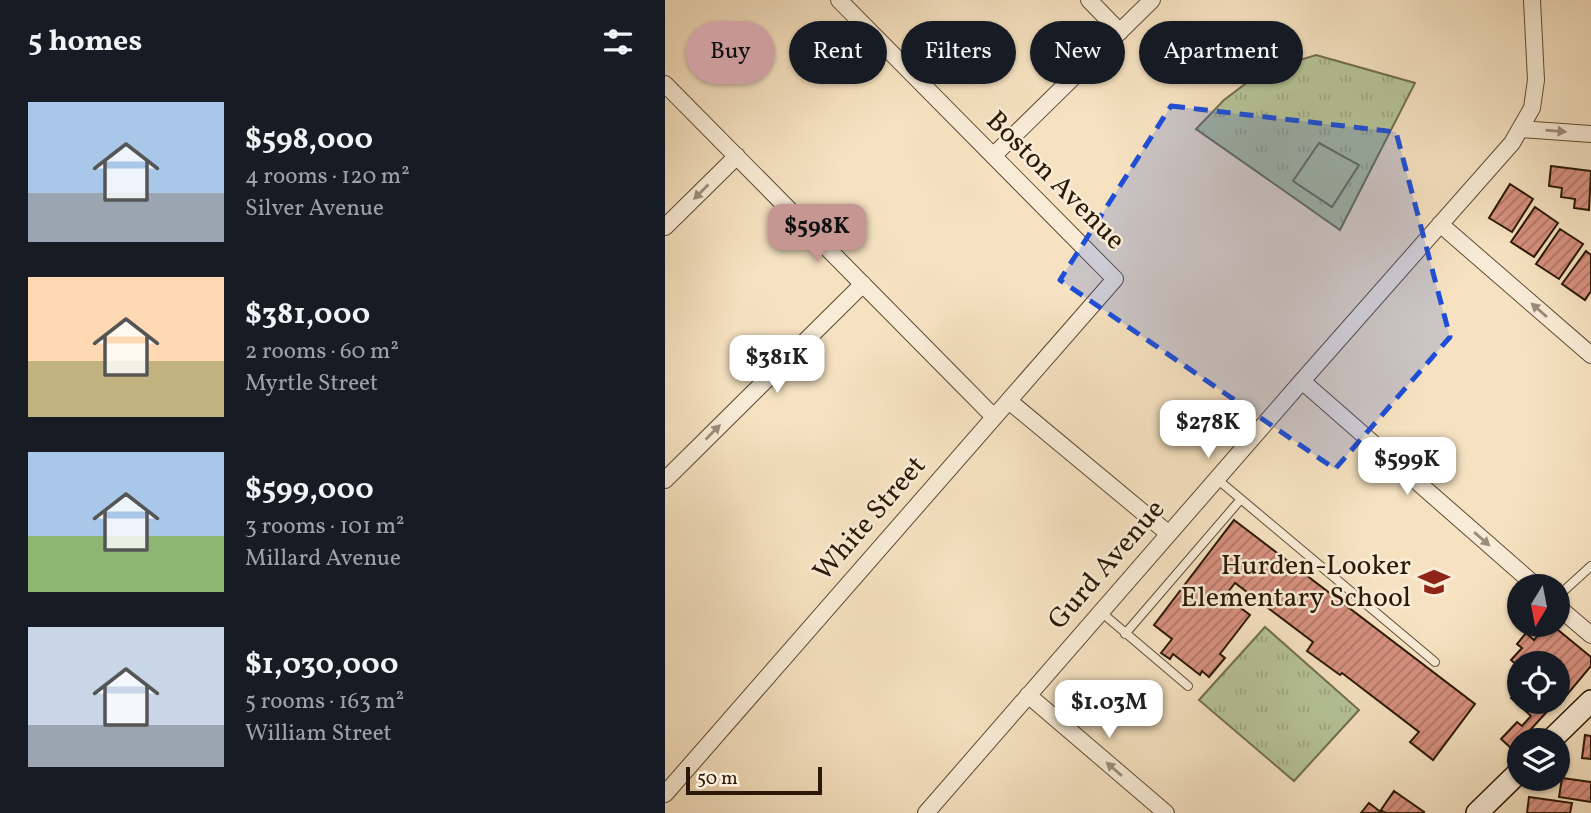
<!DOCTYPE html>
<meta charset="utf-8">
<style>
body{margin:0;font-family:Vollkorn,serif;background:#20242c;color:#f1f3f6;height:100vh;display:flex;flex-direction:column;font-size:26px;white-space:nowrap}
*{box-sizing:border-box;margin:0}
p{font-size:23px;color:#9ea1a6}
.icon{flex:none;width:38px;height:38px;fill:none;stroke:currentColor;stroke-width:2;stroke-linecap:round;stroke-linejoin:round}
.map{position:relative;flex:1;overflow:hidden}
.details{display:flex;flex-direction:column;background:#171b24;width:665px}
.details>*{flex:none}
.guide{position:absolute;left:21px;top:21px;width:665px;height:63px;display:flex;gap:14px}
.needle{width:46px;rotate:190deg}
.controls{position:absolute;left:842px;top:574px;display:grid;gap:14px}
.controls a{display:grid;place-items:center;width:63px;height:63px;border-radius:50%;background:#171b24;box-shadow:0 2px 5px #0004;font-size:35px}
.scale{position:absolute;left:21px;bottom:18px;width:136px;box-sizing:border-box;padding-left:7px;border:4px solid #2b1806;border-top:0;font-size:19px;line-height:24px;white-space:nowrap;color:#2b1806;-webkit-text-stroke:5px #f9ecd7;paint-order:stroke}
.price{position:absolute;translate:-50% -60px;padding:0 16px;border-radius:14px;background:#fff;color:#222;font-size:23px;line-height:46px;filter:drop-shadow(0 2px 4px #0008)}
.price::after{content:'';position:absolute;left:50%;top:42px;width:21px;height:16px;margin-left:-10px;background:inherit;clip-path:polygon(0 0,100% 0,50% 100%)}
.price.selected{background:#c59692;color:#111}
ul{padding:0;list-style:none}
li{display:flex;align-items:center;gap:21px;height:175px;padding:0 28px}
li span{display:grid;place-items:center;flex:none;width:196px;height:140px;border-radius:0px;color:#555}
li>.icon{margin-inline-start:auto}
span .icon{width:84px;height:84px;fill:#fffc;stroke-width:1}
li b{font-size:30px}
h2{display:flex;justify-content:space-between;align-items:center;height:84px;padding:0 28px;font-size:30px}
.pill{padding:0 24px;border-radius:32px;background:#171b24;box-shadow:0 2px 5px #0004;font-size:24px;line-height:63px}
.pill.selected{background:#c59692;color:#111}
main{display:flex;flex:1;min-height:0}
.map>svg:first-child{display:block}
.park{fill:url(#park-tufts);stroke:#706e4f;stroke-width:2}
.pitch{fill:#b6c498;stroke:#706e4f;stroke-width:2}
.building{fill:url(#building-hatch);stroke:#2b1806;stroke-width:2}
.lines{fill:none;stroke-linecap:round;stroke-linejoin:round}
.lane-casing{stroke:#5e4a35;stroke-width:10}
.street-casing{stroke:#5e4a35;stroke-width:18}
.secondary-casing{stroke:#2b1806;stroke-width:24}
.lane{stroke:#f9ecd7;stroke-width:8}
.street{stroke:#f9ecd7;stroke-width:16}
.secondary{stroke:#f9ecd7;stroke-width:21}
.oneway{fill:#9c8d79}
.marked{fill:#1d4ed8;fill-opacity:0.2;stroke:#1d4ed8;stroke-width:5;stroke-dasharray:14 9;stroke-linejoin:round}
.labels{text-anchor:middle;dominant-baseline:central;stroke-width:5;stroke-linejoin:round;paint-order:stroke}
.street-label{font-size:28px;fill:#2b1806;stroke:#f9ecd7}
.poi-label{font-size:28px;fill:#2b1806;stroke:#f9ecd7;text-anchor:end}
</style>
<main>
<section class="details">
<h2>5 homes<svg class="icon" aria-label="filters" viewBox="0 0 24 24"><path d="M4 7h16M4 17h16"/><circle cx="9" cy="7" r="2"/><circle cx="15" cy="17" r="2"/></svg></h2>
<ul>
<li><span style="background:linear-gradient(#a9c7e8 65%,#9aa5b1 0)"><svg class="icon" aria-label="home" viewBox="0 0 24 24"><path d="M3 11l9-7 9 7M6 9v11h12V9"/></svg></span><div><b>$598,000</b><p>4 rooms · 120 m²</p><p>Silver Avenue</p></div></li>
<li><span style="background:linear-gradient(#ffd9b3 60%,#c2b280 0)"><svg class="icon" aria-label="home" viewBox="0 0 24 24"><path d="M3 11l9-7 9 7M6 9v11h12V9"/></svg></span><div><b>$381,000</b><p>2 rooms · 60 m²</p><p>Myrtle Street</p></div></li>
<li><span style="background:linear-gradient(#a9c7e8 60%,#8fb573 0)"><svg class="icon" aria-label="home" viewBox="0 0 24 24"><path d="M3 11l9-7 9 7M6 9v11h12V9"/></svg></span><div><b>$599,000</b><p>3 rooms · 101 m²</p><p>Millard Avenue</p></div></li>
<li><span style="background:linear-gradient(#c9d6e8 70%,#9aa5b1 0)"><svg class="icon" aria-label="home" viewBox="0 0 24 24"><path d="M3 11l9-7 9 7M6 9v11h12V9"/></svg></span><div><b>$1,030,000</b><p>5 rooms · 163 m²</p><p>William Street</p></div></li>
</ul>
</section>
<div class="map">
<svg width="926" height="813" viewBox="0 0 926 813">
<defs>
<pattern id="park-tufts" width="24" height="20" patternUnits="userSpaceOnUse" patternTransform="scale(1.75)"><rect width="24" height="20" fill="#b6c498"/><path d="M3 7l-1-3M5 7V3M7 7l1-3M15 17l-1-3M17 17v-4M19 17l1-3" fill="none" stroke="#9da882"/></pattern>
<pattern id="building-hatch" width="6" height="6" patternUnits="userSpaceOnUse" patternTransform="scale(1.75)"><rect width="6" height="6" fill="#d7917f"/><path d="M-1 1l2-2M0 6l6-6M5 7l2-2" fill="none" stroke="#af7566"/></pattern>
</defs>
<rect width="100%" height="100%" fill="#f6e2c1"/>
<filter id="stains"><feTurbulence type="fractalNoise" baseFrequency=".00286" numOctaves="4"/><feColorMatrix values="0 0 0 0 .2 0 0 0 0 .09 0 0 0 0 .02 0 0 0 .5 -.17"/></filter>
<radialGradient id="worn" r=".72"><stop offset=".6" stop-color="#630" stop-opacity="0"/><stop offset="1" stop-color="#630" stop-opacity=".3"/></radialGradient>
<path class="park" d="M651,55L750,83L675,230L531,129L559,100L596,72Z
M600,627L694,710L629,781L534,700Z"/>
<path class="pitch" d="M654,143L694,165L667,207L628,181Z"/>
<path class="building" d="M886,166L926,171L924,210L909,208L910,199L896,197L897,188L884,186Z
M845,184L868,199L847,232L824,218Z
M870,207L893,223L869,257L846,242Z
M895,229L918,244L894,279L871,264Z
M921,251L926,255V291L920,300L897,284Z
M569,520L810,704L768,760L745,742L754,732L677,673L675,675L642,651L648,642L570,583L560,596L585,615L555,654L560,658L544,677L537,671L535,675L508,654L505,659L496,653L507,639L489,625Z
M882,625H887L926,657V666L896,702L892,699V663H854V667L846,660L857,648L852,644L861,633L869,640Z
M854,690V702H887L889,704L856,740H854V742L848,750L836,739L852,722L857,726L866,716L846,698Z
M920,735L926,736V759L917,758Z
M897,778L926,782V802L894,797Z
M729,791L759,812L758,813H721L716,810Z
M864,797L907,803L905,813H862Z
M704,803L717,813H696Z"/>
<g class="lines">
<defs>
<path id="lane" d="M552,479L770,662
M892,597L926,566
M436,612L523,686
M460,634L576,499"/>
<path id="street" d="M424,0L455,32
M0,84L329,417
M855,129L926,134
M328,156L487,0
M775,224L926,355
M0,227L72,156
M637,381L871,586
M344,401L504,534
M0,480L198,284
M892,606L926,635
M363,695L501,813
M0,794L450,279L174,0
M261,813L637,381L847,143L867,108L871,80L867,0"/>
<path id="secondary" d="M886,740L926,701
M812,813L854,772"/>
</defs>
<use href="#lane" class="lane-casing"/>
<use href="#street" class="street-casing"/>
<use href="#secondary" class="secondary-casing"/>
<use href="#lane" class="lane"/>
<use href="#street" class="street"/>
<use href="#secondary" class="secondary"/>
</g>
<defs><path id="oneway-solid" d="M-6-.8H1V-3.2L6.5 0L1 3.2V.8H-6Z" transform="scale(1.75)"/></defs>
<g class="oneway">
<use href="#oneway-solid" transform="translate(891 131) rotate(5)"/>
<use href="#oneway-solid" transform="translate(36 192) rotate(135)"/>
<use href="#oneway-solid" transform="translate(874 310) rotate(-139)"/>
<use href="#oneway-solid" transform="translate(48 432) rotate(-45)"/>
<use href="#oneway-solid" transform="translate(817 539) rotate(41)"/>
<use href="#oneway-solid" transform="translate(449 769) rotate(-139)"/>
</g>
<path class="marked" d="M506,106L731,132L785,337L670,469L395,280Z"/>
<defs>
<symbol id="school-bare" viewBox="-9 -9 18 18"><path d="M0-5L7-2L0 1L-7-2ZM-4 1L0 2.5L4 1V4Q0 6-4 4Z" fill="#8f2418" stroke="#f9ecd7" stroke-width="2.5" paint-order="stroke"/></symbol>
</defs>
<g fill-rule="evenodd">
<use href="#school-bare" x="747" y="560" width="44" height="44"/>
</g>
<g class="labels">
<g class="street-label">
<text transform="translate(390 181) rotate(45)">Boston Avenue</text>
<text transform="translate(205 519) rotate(-49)">White Street</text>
<text transform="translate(442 565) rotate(-49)">Gurd Avenue</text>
</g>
<g class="poi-label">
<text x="746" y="566">Hurden-Looker<tspan x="746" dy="32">Elementary School</tspan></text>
</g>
</g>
<rect width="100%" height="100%" filter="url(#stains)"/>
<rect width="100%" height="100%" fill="url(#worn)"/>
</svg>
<div class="controls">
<a><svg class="needle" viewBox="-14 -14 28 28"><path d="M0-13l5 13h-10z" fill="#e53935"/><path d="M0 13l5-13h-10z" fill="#9ea1a6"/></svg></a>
<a><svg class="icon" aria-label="locate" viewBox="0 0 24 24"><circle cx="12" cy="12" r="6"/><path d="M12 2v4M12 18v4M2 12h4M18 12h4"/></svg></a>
<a><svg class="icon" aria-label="layers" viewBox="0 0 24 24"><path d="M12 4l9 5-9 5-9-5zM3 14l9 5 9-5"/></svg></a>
</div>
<div class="scale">50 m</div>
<b class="price selected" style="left:152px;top:264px">$598K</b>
<b class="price" style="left:112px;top:395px">$381K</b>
<b class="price" style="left:543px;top:460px">$278K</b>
<b class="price" style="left:742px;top:497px">$599K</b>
<b class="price" style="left:444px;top:740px">$1.03M</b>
<div class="guide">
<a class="pill selected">Buy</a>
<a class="pill">Rent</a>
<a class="pill">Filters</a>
<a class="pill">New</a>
<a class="pill">Apartment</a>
</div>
</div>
</main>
